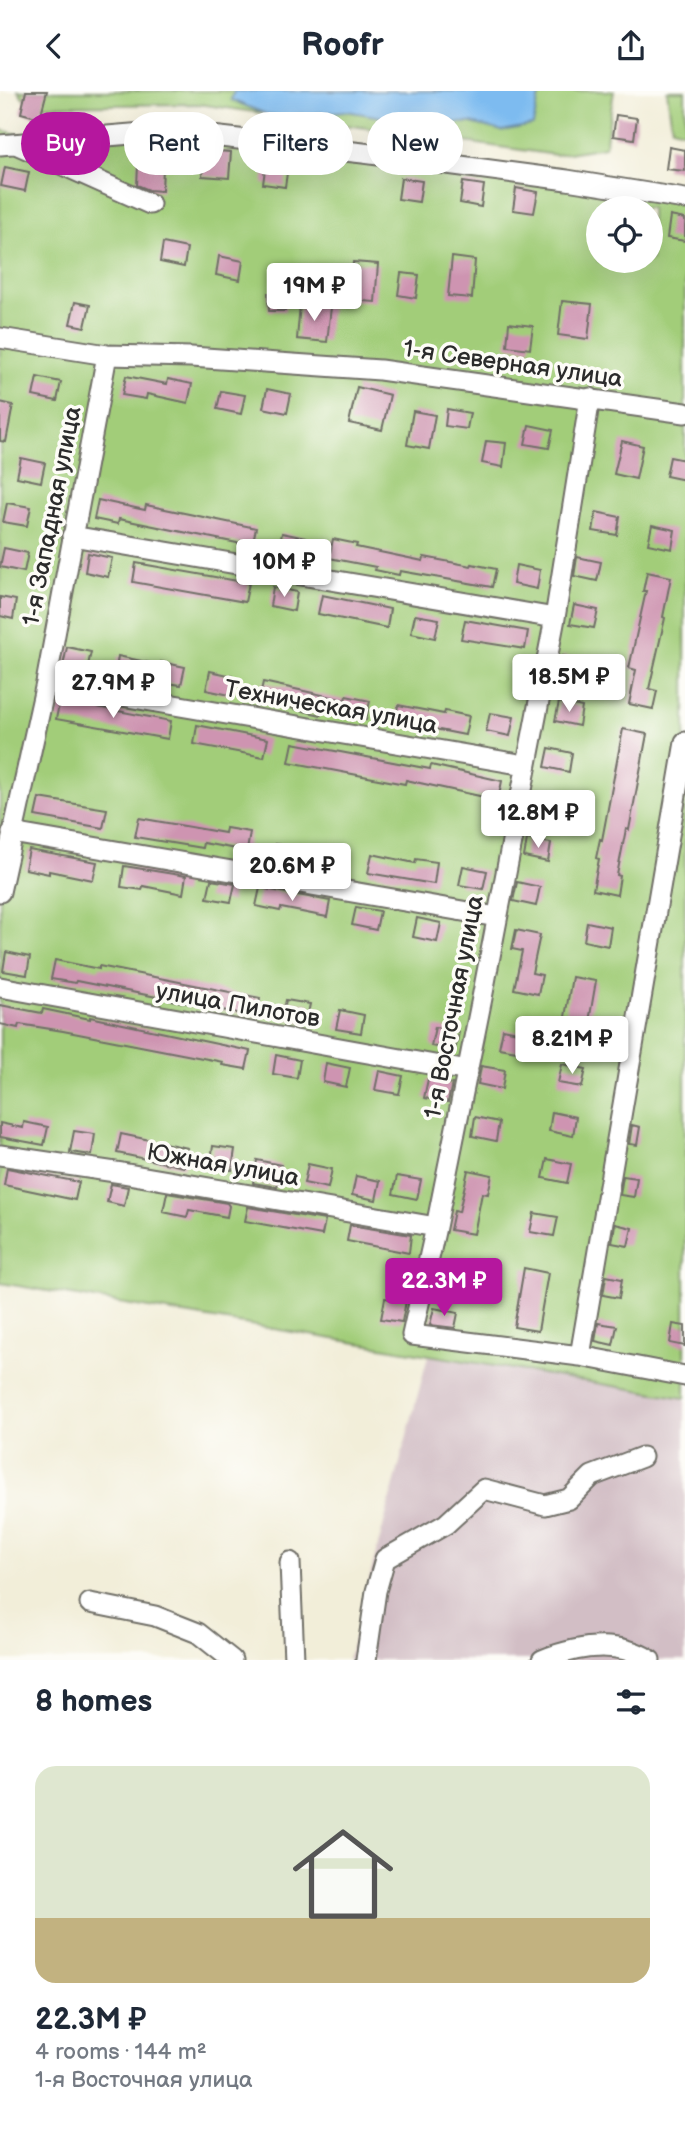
<!DOCTYPE html>
<meta charset="utf-8">
<style>
body{margin:0;font-family:"Balsamiq Sans",sans-serif;background:#f6f6f7;color:#1f2937;height:100vh;display:flex;flex-direction:column;font-size:26px;white-space:nowrap}
*{box-sizing:border-box;margin:0}
p{font-size:23px;color:#747a83}
.icon{flex:none;width:38px;height:38px;fill:none;stroke:currentColor;stroke-width:2;stroke-linecap:round;stroke-linejoin:round}
.map{position:relative;height:1569px;overflow:hidden}
.panel{display:flex;flex-direction:column;background:#fff;flex:1}
.panel>*{flex:none}
.top-card{position:absolute;left:21px;top:21px;width:644px;height:63px;display:flex;gap:14px}
.fabs{position:absolute;left:586px;top:105px;display:grid;gap:14px}
.fabs a{display:grid;place-items:center;width:77px;height:77px;border-radius:50%;background:#fff;box-shadow:0 7px 28px #0002;font-size:35px}
.price{position:absolute;translate:-50% -60px;padding:0 16px;border-radius:7px;background:#fff;color:#222;font-size:23px;line-height:46px;filter:drop-shadow(0 2px 4px #0008)}
.price::after{content:'';position:absolute;left:50%;top:42px;width:21px;height:16px;margin-left:-10px;background:inherit;clip-path:polygon(0 0,100% 0,50% 100%)}
.price.on{background:#b5179e;color:#fff}
ul{padding:0;list-style:none}
li{display:grid;align-content:center;gap:14px;height:371px;padding:0 35px}
li+li{border-top:2px solid #e0e1e3}
li span{display:grid;place-items:center;height:217px;border-radius:21px;color:#555}
li>.icon{margin-inline-start:auto}
span .icon{width:126px;height:126px;fill:#fffc;stroke-width:1}
li b{font-size:30px}
h2{display:flex;justify-content:space-between;align-items:center;height:84px;padding:0 35px;font-size:30px}
.chip{padding:0 24px;border-radius:32px;background:#fff;box-shadow:0 7px 28px #0002;font-size:24px;line-height:63px}
.chip.on{background:#b5179e;color:#fff}
header{display:flex;justify-content:space-between;align-items:center;height:91px;padding:0 35px;background:#fff;font-size:32px;font-weight:700}
.map>svg:first-child{display:block}
.industrial{fill:#d2bec5}
.green{fill:#a2cd79;stroke:#667c52;stroke-width:2;fill-rule:evenodd}
.water{fill:#7dbbf0;stroke:#54738e;stroke-width:2}
.building{fill:#ce94b1}
.lines{fill:none;stroke-linecap:round;stroke-linejoin:round}
.minor-casing{stroke:#716f68;stroke-width:23}
.minor{stroke:#fff;stroke-width:19}
.labels{text-anchor:middle;dominant-baseline:central;stroke-width:7;stroke-linejoin:round;paint-order:stroke}
.street-label{font-size:24px;fill:#2b2b2b;stroke:#fdfcf7}
</style>
<header><svg class="icon" aria-label="back" viewBox="0 0 24 24"><path d="M15 5l-7 7 7 7"/></svg>Roofr<svg class="icon" aria-label="share" viewBox="0 0 24 24"><path d="M12 15V3M7 8l5-5 5 5M5 13v7h14v-7"/></svg></header>
<div class="map">
<svg width="685" height="1569" viewBox="0 0 685 1569">
<rect width="100%" height="100%" fill="#fdfcf7"/>
<filter id="ink" filterUnits="userSpaceOnUse"><feTurbulence type="fractalNoise" baseFrequency=".0143" numOctaves="2"/><feDisplacementMap in="SourceGraphic" scale="14" xChannelSelector="R" yChannelSelector="G"/><feConvolveMatrix kernelMatrix="1 2 1 2 8 2 1 2 1" color-interpolation-filters="sRGB"/></filter>
<filter id="wash" filterUnits="userSpaceOnUse"><feTurbulence type="fractalNoise" baseFrequency=".00686" numOctaves="4" result="noise"/><feDisplacementMap in="SourceGraphic" scale="28" xChannelSelector="R" yChannelSelector="G"/><feGaussianBlur stdDeviation="1.57" result="paint"/><feColorMatrix in="noise" values="0 0 0 0 0 0 0 0 0 0 0 0 0 0 0 0 0 1.4 0 .05"/><feComposite in="paint" operator="in"/></filter>
<g filter="url(#wash)">
<rect width="100%" height="100%" fill="#f2eed9"/>
<path class="industrial" d="M428,1265L685,1307V1569H348Z"/>
<path class="green" d="M18,0H614L605,56L556,64L198,13L30,15Z
M667,0H685V41L672,37Z
M0,39L46,49L174,42L685,112V1307L0,1192ZM598,117H651V170H598Z"/>
<path class="water" d="M234,0H540L533,34L502,40L471,32L410,31L346,20L280,25L266,23L231,9Z"/>
<g id="blocks">
<path class="building" d="M26,0H47L40,27L21,22Z
M616,24L637,27L634,48L613,45Z
M164,53L162,100L149,99L137,94L139,55Z
M669,56L685,59V80L666,78Z
M204,59L231,61L229,87L202,85Z
M266,71L288,75L285,96L263,93Z
M5,76L29,81L25,100L1,95Z
M401,87L422,90L419,111L398,108Z
M463,91L484,94L481,116L460,112Z
M516,97L538,101L534,122L513,119Z
M670,125L685,128V150L667,147Z
M163,152L187,157L184,176L160,171Z
M219,165L243,170L240,189L216,184Z
M452,166L475,169L472,207L448,205Z
M353,171L378,173L375,211L350,209Z
M401,182L419,184L416,207L398,204Z
M268,202H285V220H269Z
M562,210L592,213L588,248L558,244Z
M75,211L90,214L85,236L70,233Z
M300,213L331,216L327,251L297,248Z
M509,232L533,235L530,258L507,255Z
M126,285L167,293L168,288L192,293L188,312L147,303L146,308L122,304Z
M37,286L61,291L57,310L33,305Z
M357,296L390,304L382,339L349,332Z
M267,298L291,303L287,322L263,317Z
M221,300L245,304L241,323L217,318Z
M0,311L13,314L6,351L0,350Z
M447,318L470,322L467,338L445,335Z
M413,320L435,324L429,358L407,354Z
M529,334L553,339L549,357L525,353Z
M486,350L506,352L503,376L482,372Z
M622,350L643,355L636,388L614,383Z
M670,366L685,369V389L666,385Z
M21,367L45,372L41,391L17,386Z
M98,409L145,419L146,414L256,437L252,455L119,428L118,433L94,428Z
M7,412L31,416L27,435L3,431Z
M596,421L620,426L617,444L593,440Z
M652,434L675,439L672,458L648,453Z
M282,442L306,447L302,466L278,461Z
M333,448L357,453L356,456L423,470L424,466L471,475L472,473L496,478L492,496L400,480L399,484L375,479L376,476L329,467Z
M4,457L28,462L24,481L0,476Z
M88,462L112,467L108,486L85,481Z
M577,466L601,471L597,490L574,485Z
M136,472L249,492L245,511L133,491Z
M516,474L540,479L537,498L513,493Z
M647,481L671,486L663,526L665,527L649,598L657,600L653,618L629,613L636,579L629,577L646,500H643Z
M273,496L297,501L294,520L270,515Z
M322,504L390,518L387,537L318,523Z
M0,506L16,509L13,528L0,525Z
M574,514L598,519L594,537L570,533Z
M415,524L439,528L435,547L411,542Z
M465,529L528,540L525,558L461,548Z
M67,556L91,561L87,579L63,575Z
M118,565L160,574L161,571L185,576L181,594L115,584Z
M563,565L587,570L584,589L560,584Z
M210,580L233,585L230,604L206,599Z
M263,591L345,609L346,605L370,610L366,629L321,620V624L259,610Z
M60,609L171,630L168,648L56,628Z
M559,611L582,616L579,635L555,630Z
M398,614L444,623L445,620L469,625L465,644L419,635V638L395,633Z
M490,622L514,626L510,645L486,640Z
M197,634L268,648L264,666L194,653Z
M623,638L647,643L629,739L626,738L617,784L620,785L617,804L593,799L599,768L596,767L600,748L602,749Z
M293,652L430,678L431,674L502,690L498,709L406,689L405,693L289,671Z
M549,657L572,662L569,681L545,676Z
M548,705L572,710L568,729L544,724Z
M39,707L107,718L103,737L35,725Z
M139,727L225,742L226,737L250,741L247,760L203,752L202,757L135,746Z
M527,748L551,752L548,771L524,766Z
M275,753L318,761L319,756L343,760L339,779L296,770L295,776L271,771Z
M29,759L97,771L93,789L49,780V783L25,778Z
M372,763L415,772L416,768L437,771L434,793L368,782Z
M124,775L186,785L183,803L143,795L142,799L121,796Z
M463,775L487,780L483,798L459,794Z
M211,789L235,793L231,811L207,807Z
M517,791L540,796L536,815L513,810Z
M260,797L330,810L327,826L281,817L280,820L256,815Z
M356,816L380,820L376,839L352,834Z
M417,827L441,832L437,851L413,846Z
M587,831L611,836L608,855L584,850Z
M516,839L540,844L532,882L542,884L538,903L514,898L522,860L512,858Z
M6,861L30,866L27,884L3,880Z
M55,869L99,878V875L260,907L257,926L76,890L75,892L51,888Z
M572,886L596,890L586,948L562,943Z
M286,909L310,913L306,932L282,927Z
M0,914L42,922L43,918L90,928V926L250,960L246,978L222,974L223,971L63,940L19,933L18,937L0,933Z
M340,919L364,924L361,942L336,938Z
M435,936L459,941L455,960L431,955Z
M503,938L527,943L523,961L499,957Z
M276,964L300,969L297,987L273,983Z
M326,972L350,977L346,996L323,991Z
M562,973L586,978L582,996L558,992Z
M481,975L505,979L502,998L478,993Z
M379,980L403,985L399,1003L375,999Z
M428,988L452,993L448,1011L424,1007Z
M552,1021L576,1026L573,1045L549,1040Z
M475,1026L499,1031L496,1050L472,1045Z
M24,1031L48,1036L44,1054L0,1046V1032L23,1037Z
M632,1034L640,1036L637,1054L629,1053Z
M74,1040L95,1043L92,1064L70,1061Z
M121,1043L188,1057L184,1076L117,1062Z
M213,1055L235,1058L232,1079L210,1076Z
M547,1068L571,1073L567,1092L543,1087Z
M257,1069L281,1074L277,1096L253,1092Z
M308,1073L332,1078L328,1097L304,1092Z
M7,1077L79,1091L75,1109L4,1094Z
M468,1079L492,1084L488,1103L482,1102L474,1143L450,1139L454,1120L459,1121Z
M356,1085L380,1090L376,1109L352,1104Z
M397,1085L421,1089L417,1108L393,1103Z
M623,1085L637,1087L634,1106L620,1104Z
M111,1093L128,1096L124,1115L107,1111Z
M167,1102L227,1112L229,1115L227,1126L189,1119L187,1126L163,1121Z
M248,1116L325,1129L322,1144L245,1130Z
M534,1122L558,1126L554,1145L530,1141Z
M615,1133L632,1137L628,1155L612,1152Z
M350,1134L411,1144L409,1162L347,1150Z
M444,1171L468,1176L465,1195L441,1190Z
M524,1177L548,1182L538,1240L514,1236Z
M606,1185L622,1188L619,1207L603,1204Z
M385,1207L406,1210L402,1231L381,1228Z
M434,1217L458,1222L455,1237L430,1234Z
M598,1232L617,1235L613,1254L595,1250Z
M673,1233L685,1235V1255L670,1252Z"/>
</g>
</g>
<g filter="url(#ink)">
<use href="#blocks" fill-opacity="0" stroke="#716f68" stroke-width="2"/>
<g class="lines">
<defs>
<path id="minor" d="M0,54L167,40L363,62L567,89L685,108
M18,54L150,113
M0,247L107,264L191,266L380,279L685,322
M590,307L555,527L482,907L436,1136L412,1244L580,1265L685,1285
M72,445L555,527
M46,592L525,674
M12,742L497,826
M0,801L46,592L107,264
M0,896L468,980
M0,1064L122,1082L436,1136
M580,1265L685,651
M290,1471L294,1569
M90,1512L155,1525L198,1542L232,1569
M366,1569L376,1500L385,1468L446,1433L484,1398L545,1414L569,1408L592,1385L642,1366
M542,1569C577,1555 616,1548 650,1569"/>
</defs>
<use href="#minor" class="minor-casing"/>
<use href="#minor" class="minor"/>
</g>
</g>
<g class="labels">
<g class="street-label">
<text transform="translate(513 273) rotate(8)">1-я Северная улица</text>
<text transform="translate(52 425) rotate(-79)">1-я Западная улица</text>
<text transform="translate(331 616) rotate(10)">Техническая улица</text>
<text transform="translate(238 914) rotate(10)">улица Пилотов</text>
<text transform="translate(454 916) rotate(-79)">1-я Восточная улица</text>
<text transform="translate(223 1074) rotate(10)">Южная улица</text>
</g>
</g>
</svg>
<div class="fabs">
<a><svg class="icon" aria-label="locate" viewBox="0 0 24 24"><circle cx="12" cy="12" r="6"/><path d="M12 2v4M12 18v4M2 12h4M18 12h4"/></svg></a>
</div>
<b class="price" style="left:314px;top:232px">19M ₽</b>
<b class="price" style="left:284px;top:508px">10M ₽</b>
<b class="price" style="left:569px;top:623px">18.5M ₽</b>
<b class="price" style="left:113px;top:629px">27.9M ₽</b>
<b class="price" style="left:538px;top:759px">12.8M ₽</b>
<b class="price" style="left:292px;top:812px">20.6M ₽</b>
<b class="price" style="left:572px;top:985px">8.21M ₽</b>
<b class="price on" style="left:444px;top:1227px">22.3M ₽</b>
<div class="top-card">
<a class="chip on">Buy</a>
<a class="chip">Rent</a>
<a class="chip">Filters</a>
<a class="chip">New</a>
</div>
</div>
<section class="panel">
<h2>8 homes<svg class="icon" aria-label="filters" viewBox="0 0 24 24"><path d="M4 7h16M4 17h16"/><circle cx="9" cy="7" r="2"/><circle cx="15" cy="17" r="2"/></svg></h2>
<ul>
<li><span style="background:linear-gradient(#dfe7d0 70%,#c2b280 0)"><svg class="icon" aria-label="home" viewBox="0 0 24 24"><path d="M3 11l9-7 9 7M6 9v11h12V9"/></svg></span><div><b>22.3M ₽</b><p>4 rooms · 144 m²</p><p>1-я Восточная улица</p></div></li>
</ul>
</section>
